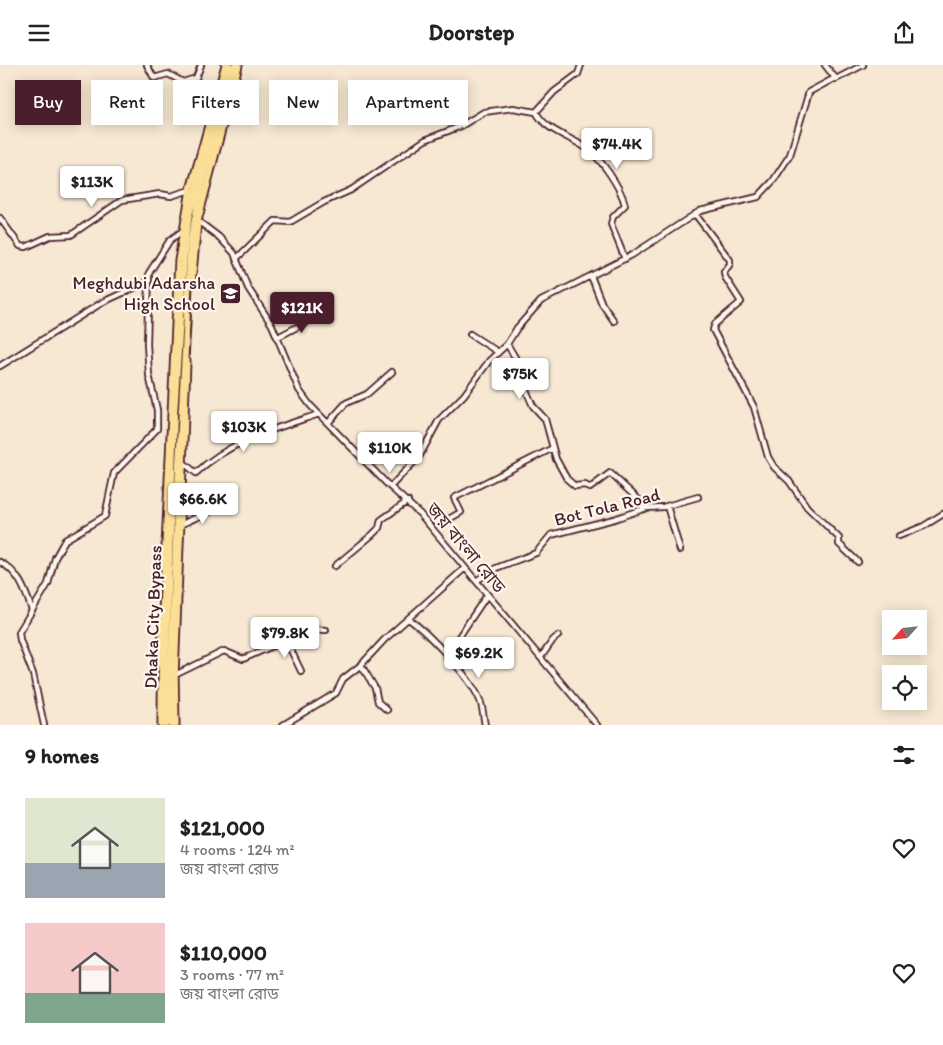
<!DOCTYPE html>
<meta charset="utf-8">
<style>
body{margin:0;font-family:Itim,"Noto Sans Bengali",sans-serif;background:#f6f6f6;color:#222;height:100vh;display:flex;flex-direction:column;font-size:19px;white-space:nowrap}
*{box-sizing:border-box;margin:0}
p{font-size:16px;color:#767676}
.icon{flex:none;width:28px;height:28px;fill:none;stroke:currentColor;stroke-width:2;stroke-linecap:round;stroke-linejoin:round}
.map{position:relative;height:660px;overflow:hidden}
.sheet{display:flex;flex-direction:column;background:#fff;flex:1}
.sheet>*{flex:none}
.hud{position:absolute;left:15px;top:15px;width:500px;height:45px;display:flex;gap:10px}
.needle{width:32px;rotate:243deg}
.tools{position:absolute;left:882px;top:545px;display:grid;gap:10px}
.tools a{display:grid;place-items:center;width:45px;height:45px;border-radius:0px;background:#fff;box-shadow:0 2px 12px #0003;font-size:25px}
.price{position:absolute;translate:-50% -42px;padding:0 11px;border-radius:5px;background:#fff;color:#222;font-size:16px;line-height:32px;filter:drop-shadow(0 1px 2px #0008)}
.price::after{content:'';position:absolute;left:50%;top:30px;width:15px;height:11px;margin-left:-8px;background:inherit;clip-path:polygon(0 0,100% 0,50% 100%)}
.price.active{background:#4a1f2b;color:#fff}
ul{padding:0;list-style:none}
li{display:flex;align-items:center;gap:15px;height:125px;padding:0 25px}
li span{display:grid;place-items:center;flex:none;width:140px;height:100px;border-radius:0px;color:#555}
li>.icon{margin-inline-start:auto}
span .icon{width:60px;height:60px;fill:#fffc;stroke-width:1}
li b{font-size:21px}
h2{display:flex;justify-content:space-between;align-items:center;height:60px;padding:0 25px;font-size:21px}
.tag{padding:0 18px;border-radius:0px;background:#fff;box-shadow:0 2px 12px #0003;font-size:18px;line-height:45px}
.tag.active{background:#4a1f2b;color:#fff}
header{display:flex;justify-content:space-between;align-items:center;height:65px;padding:0 25px;background:#fff;font-size:22px;font-weight:700}
.map>svg:first-child{display:block}
.lines{fill:none;stroke-linecap:round;stroke-linejoin:round}
.minor-casing{stroke:#4a1f2b;stroke-width:8}
.major-casing{stroke:#4a1f2b;stroke-width:9}
.highway-casing{stroke:#4a1f2b;stroke-width:10}
.minor{stroke:#fbf7ec;stroke-width:4.5}
.major{stroke:#fbdf96;stroke-width:5.5}
.highway{stroke:#fbdf96;stroke-width:6}
.labels{text-anchor:middle;dominant-baseline:central;stroke-width:4.5;stroke-linejoin:round;paint-order:stroke}
.poi-label{font-size:18px;fill:#4a1f2b;stroke:#fbf7ec;text-anchor:end}
.street-label{font-size:18px;fill:#4a1f2b;stroke:#fbf7ec}
</style>
<header><svg class="icon" aria-label="menu" viewBox="0 0 24 24"><path d="M4 6h16M4 12h16M4 18h16"/></svg>Doorstep<svg class="icon" aria-label="share" viewBox="0 0 24 24"><path d="M12 15V3M7 8l5-5 5 5M5 13v7h14v-7"/></svg></header>
<div class="map">
<svg width="943" height="660" viewBox="0 0 943 660">
<rect width="100%" height="100%" fill="#f6e8d3"/>
<filter id="ink" filterUnits="userSpaceOnUse"><feTurbulence type="fractalNoise" baseFrequency=".02" numOctaves="2"/><feDisplacementMap in="SourceGraphic" scale="10" xChannelSelector="R" yChannelSelector="G"/><feConvolveMatrix kernelMatrix="1 2 1 2 8 2 1 2 1" color-interpolation-filters="sRGB"/></filter>
<g filter="url(#ink)">
<g class="lines">
<defs>
<path id="minor" d="M147,0L154,13L168,9L183,17L196,13L201,0
M825,0L836,14L863,0
M536,47C546,66 569,71 586,83C601,93 621,123 625,140L613,152L611,159L625,194
M695,149L730,195V199L724,207L725,212L741,237L715,259L713,265L754,342L768,392L774,402L789,416L807,442L839,473V479L858,497
M0,153L20,181L26,182L50,171L71,170L122,135L160,129L171,131L190,125
M198,156L219,172L234,188L248,223L272,260L299,325L310,340L387,419L420,449L597,660
M236,194L275,156L290,157L324,137L351,125L425,75L461,61L484,47L513,43L536,47L554,27L578,9L581,0
M591,211L602,239L614,256
M470,269L498,287
M278,272L318,251
M507,279L525,309L526,325L533,341L545,354L556,394L567,414L575,421L585,420L590,423L610,408L639,435L644,444
M0,301L103,237L149,216
M328,358L346,338L367,329L392,307
M184,398L196,408C229,376 277,363 319,349
M390,422L419,392L439,355L464,330L489,296L507,279L517,263L541,236L632,190L700,146L758,132L773,116L790,90L809,27L835,13
M667,441L680,485
M449,454L461,447L454,433L553,383
M182,459L217,443
M899,471L924,461L943,449
M0,497C19,507 25,525 32,545
M335,501L372,470L379,463L381,455L408,436
M476,516L496,503L536,488L551,470L614,454L646,443L663,442L698,432
M409,554C429,569 469,611 479,633C483,641 483,651 485,660
M286,575L301,606
M446,591L487,530
M541,592L553,575L558,571
M361,600L375,623L378,637L387,645
M175,610L224,586L243,594L311,564L326,565
M44,660L33,609L20,575L19,567L48,519L55,493L65,475L105,451L114,408L157,364V345L149,310L147,279L149,208L170,175L181,167
M283,660L336,628L343,614L361,600L385,574L465,503"/>
<path id="major" d="M192,217L198,156L239,0
M161,660L162,550L178,196L190,125L225,0
M176,660L175,610L187,296"/>
<path id="highway" d="M166,660L165,611L174,351L185,173L189,150L229,0
M172,660L171,610L179,398L191,174L202,119L235,0"/>
</defs>
<use href="#minor" class="minor-casing"/>
<use href="#major" class="major-casing"/>
<use href="#highway" class="highway-casing"/>
<use href="#minor" class="minor"/>
<use href="#major" class="major"/>
<use href="#highway" class="highway"/>
</g>
</g>
<defs>
<symbol id="school-square" viewBox="-11 -11 22 22"><rect x="-9" y="-9" width="18" height="18" rx="4" fill="#4a1f2b" stroke="#fbf7ec"/><path d="M0-5L7-2L0 1L-7-2ZM-4 1L0 2.5L4 1V4Q0 6-4 4Z" fill="#fff"/></symbol>
</defs>
<g fill-rule="evenodd">
<use href="#school-square" x="218" y="216" width="25" height="25"/>
</g>
<g class="labels">
<g class="poi-label">
<text x="215" y="218">Meghdubi Adarsha<tspan x="215" dy="21">High School</tspan></text>
</g>
<g class="street-label">
<text transform="translate(607 442) rotate(-14)">Bot Tola Road</text>
<text transform="translate(466 483) rotate(50)">জয় বাংলা রোড</text>
<text transform="translate(153 552) rotate(-88)">Dhaka City Bypass</text>
</g>
</g>
</svg>
<div class="tools">
<a><svg class="needle" viewBox="-14 -14 28 28"><path d="M0-13l5 13h-10z" fill="#e53935"/><path d="M0 13l5-13h-10z" fill="#767676"/></svg></a>
<a><svg class="icon" aria-label="locate" viewBox="0 0 24 24"><circle cx="12" cy="12" r="6"/><path d="M12 2v4M12 18v4M2 12h4M18 12h4"/></svg></a>
</div>
<b class="price" style="left:617px;top:105px">$74.4K</b>
<b class="price" style="left:92px;top:143px">$113K</b>
<b class="price active" style="left:302px;top:269px">$121K</b>
<b class="price" style="left:520px;top:335px">$75K</b>
<b class="price" style="left:244px;top:388px">$103K</b>
<b class="price" style="left:390px;top:409px">$110K</b>
<b class="price" style="left:203px;top:460px">$66.6K</b>
<b class="price" style="left:285px;top:594px">$79.8K</b>
<b class="price" style="left:479px;top:614px">$69.2K</b>
<div class="hud">
<a class="tag active">Buy</a>
<a class="tag">Rent</a>
<a class="tag">Filters</a>
<a class="tag">New</a>
<a class="tag">Apartment</a>
</div>
</div>
<section class="sheet">
<h2>9 homes<svg class="icon" aria-label="filters" viewBox="0 0 24 24"><path d="M4 7h16M4 17h16"/><circle cx="9" cy="7" r="2"/><circle cx="15" cy="17" r="2"/></svg></h2>
<ul>
<li><span style="background:linear-gradient(#dfe7d0 65%,#9aa5b1 0)"><svg class="icon" aria-label="home" viewBox="0 0 24 24"><path d="M3 11l9-7 9 7M6 9v11h12V9"/></svg></span><div><b>$121,000</b><p>4 rooms · 124 m²</p><p>জয় বাংলা রোড</p></div><svg class="icon" aria-label="heart" viewBox="0 0 24 24"><path d="M12 20l-8-8c-3-5 5-10 8-4 3-6 11-1 8 4z"/></svg></li>
<li><span style="background:linear-gradient(#f6c9c9 70%,#7fa58c 0)"><svg class="icon" aria-label="home" viewBox="0 0 24 24"><path d="M3 11l9-7 9 7M6 9v11h12V9"/></svg></span><div><b>$110,000</b><p>3 rooms · 77 m²</p><p>জয় বাংলা রোড</p></div><svg class="icon" aria-label="heart" viewBox="0 0 24 24"><path d="M12 20l-8-8c-3-5 5-10 8-4 3-6 11-1 8 4z"/></svg></li>
</ul>
</section>
